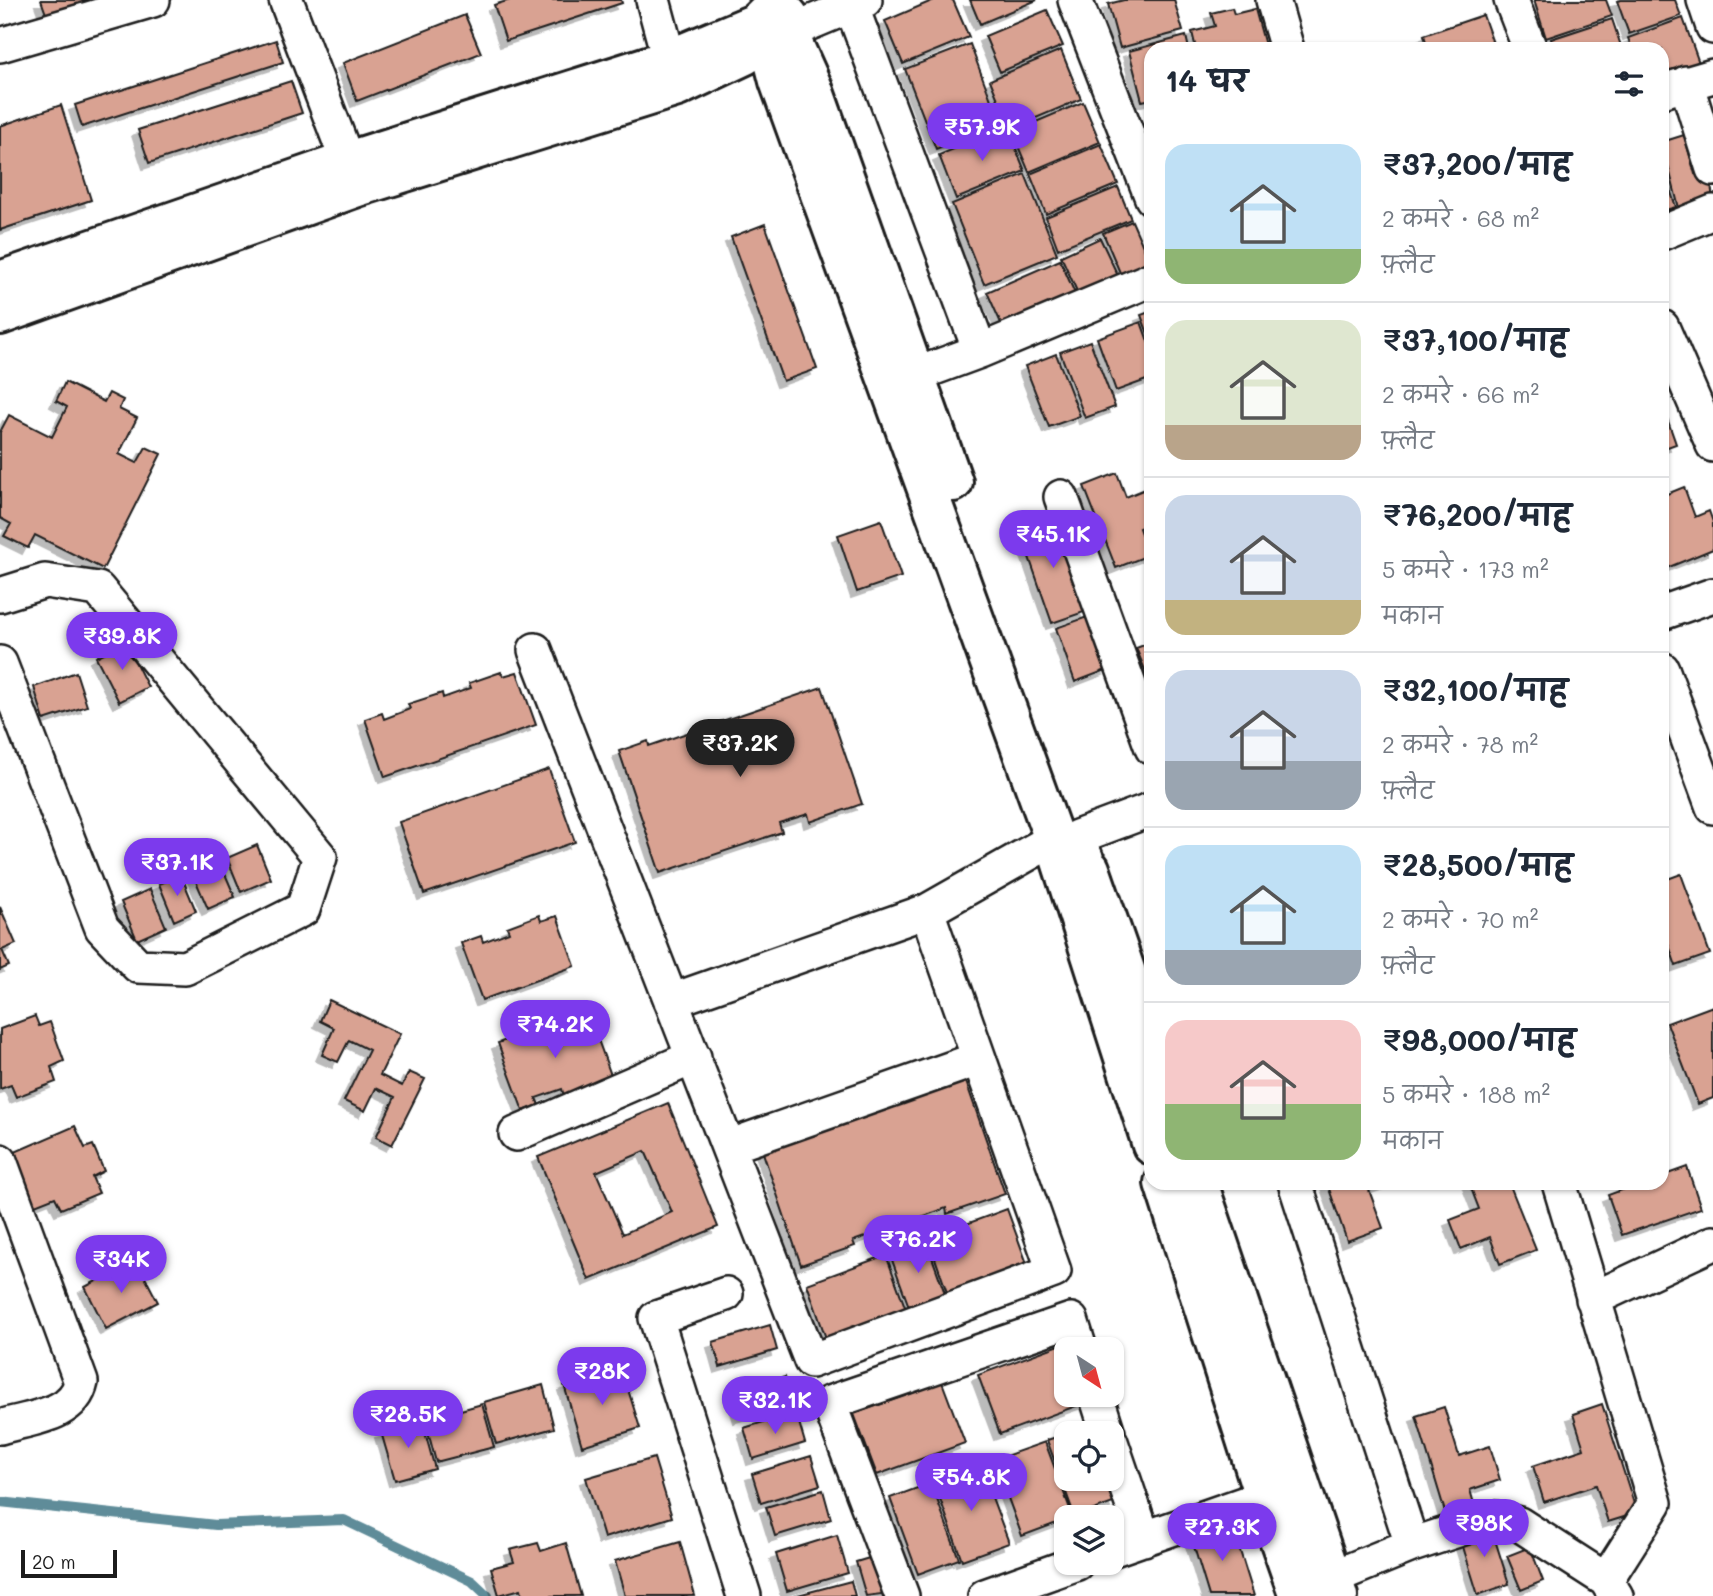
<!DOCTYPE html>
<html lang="hi">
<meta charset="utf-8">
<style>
body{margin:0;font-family:Mali,"Playpen Sans Deva",sans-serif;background:#f2f2f3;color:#1f2937;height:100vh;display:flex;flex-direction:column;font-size:26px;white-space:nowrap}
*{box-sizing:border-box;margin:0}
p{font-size:23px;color:#747a83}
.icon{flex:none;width:38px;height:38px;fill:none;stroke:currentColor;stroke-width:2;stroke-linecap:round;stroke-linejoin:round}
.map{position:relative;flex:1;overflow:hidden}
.panel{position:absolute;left:1144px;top:42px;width:525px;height:1148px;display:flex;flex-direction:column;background:#fff;border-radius:21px;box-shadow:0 2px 5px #0004}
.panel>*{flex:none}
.needle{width:46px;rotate:144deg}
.buttons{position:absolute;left:1054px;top:1337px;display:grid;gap:14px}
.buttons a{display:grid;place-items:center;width:70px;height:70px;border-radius:14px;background:#fff;box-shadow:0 2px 5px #0004;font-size:35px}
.scale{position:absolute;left:21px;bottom:18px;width:96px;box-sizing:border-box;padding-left:7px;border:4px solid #1c1c1c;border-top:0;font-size:19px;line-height:24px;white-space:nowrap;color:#1c1c1c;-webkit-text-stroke:5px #fff;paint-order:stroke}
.price{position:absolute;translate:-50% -60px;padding:0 16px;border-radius:24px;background:#7c3aed;color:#fff;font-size:23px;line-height:46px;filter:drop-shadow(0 2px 4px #0008)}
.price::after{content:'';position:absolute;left:50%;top:42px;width:21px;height:16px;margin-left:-10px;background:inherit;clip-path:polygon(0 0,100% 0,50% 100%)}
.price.active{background:#222;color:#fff}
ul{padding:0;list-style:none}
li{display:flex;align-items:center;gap:21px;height:175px;padding:0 21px}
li+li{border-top:2px solid #e0e1e3}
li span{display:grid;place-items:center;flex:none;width:196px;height:140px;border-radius:21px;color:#555}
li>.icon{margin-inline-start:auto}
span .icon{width:84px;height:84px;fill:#fffc;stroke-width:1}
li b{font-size:30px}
h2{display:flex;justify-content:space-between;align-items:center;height:84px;padding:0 21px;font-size:30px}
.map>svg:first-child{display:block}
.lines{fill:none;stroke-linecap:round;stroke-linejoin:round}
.stream{stroke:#5f8c99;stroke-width:10}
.building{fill:#d9a292;stroke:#1c1c1c;stroke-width:2;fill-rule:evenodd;filter:url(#shadow)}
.street-casing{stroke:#1c1c1c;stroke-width:38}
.secondary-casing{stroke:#1c1c1c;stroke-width:44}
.street{stroke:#fff;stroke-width:33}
.secondary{stroke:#fff;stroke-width:38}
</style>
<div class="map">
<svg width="1713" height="1596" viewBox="0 0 1713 1596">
<defs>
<filter id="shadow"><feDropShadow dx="-6" dy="6" stdDeviation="0" flood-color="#0004"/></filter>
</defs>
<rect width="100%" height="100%" fill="#fff"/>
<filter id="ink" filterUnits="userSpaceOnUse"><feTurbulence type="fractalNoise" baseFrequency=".0143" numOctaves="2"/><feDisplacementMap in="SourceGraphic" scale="14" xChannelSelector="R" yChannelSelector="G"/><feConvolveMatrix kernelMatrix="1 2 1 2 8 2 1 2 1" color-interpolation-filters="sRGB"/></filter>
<g filter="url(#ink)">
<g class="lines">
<path class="stream" d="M0,1502L216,1525L344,1520L472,1581L488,1596"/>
</g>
<path class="building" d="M41,0H124L50,25Z
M510,0H621L622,3L506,41L494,5Z
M934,0H953L969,37L903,64L885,21Z
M970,0H1037L980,24Z
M1124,0H1174L1183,31L1120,48L1108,4Z
M1534,0H1606L1612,16L1546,38Z
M1621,0H1675L1681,16L1629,34L1617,1Z
M1232,8L1234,14L1255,9L1266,49H1196L1192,32L1215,26L1211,13Z
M1047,10L1063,46L1000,72L985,36Z
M465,15L481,53L357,101L343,63Z
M1483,15L1495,49H1428L1424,35Z
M1683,18L1699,63L1662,76V49H1632L1628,38Z
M1612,19L1621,46L1612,49H1554L1551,39Z
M1186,36L1189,49H1152V99L1142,101L1129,51Z
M276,40L283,62L82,127L75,105Z
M970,44L1000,124L936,149L905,69Z
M1061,50L1081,99L1010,129L990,80Z
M291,81L302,113L149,163L138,130Z
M1083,102L1100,142L1029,172L1012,132Z
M61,105L91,200L0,230V126Z
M1007,127L1025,171L956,199L939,155Z
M1684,135L1695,174L1709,170L1713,199L1679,208L1662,142Z
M1101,144L1118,184L1046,214L1030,174Z
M1662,166L1676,207L1662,211Z
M1025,174L1057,254L984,284L952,204Z
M1118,187L1131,219L1058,249L1046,217Z
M1132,221L1152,267L1124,282L1103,233Z
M765,224L817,369L783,381L731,237Z
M1100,238L1120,280L1080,298L1061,256Z
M1060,260L1077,298L1004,330L987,292Z
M1152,311V344L1141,315Z
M1141,322L1152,352V378L1116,391L1097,338Z
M1090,341L1115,407L1085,418L1060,352Z
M1056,354L1080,416L1049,427L1025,366Z
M65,382L104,402L109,393L123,400L119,409L137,418L119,454L137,463L146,447L161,454L103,569L35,535L28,548L4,536L11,524L0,518V432L9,415L52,437L67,407L56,401Z
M1662,404L1676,444L1662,449Z
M1117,473L1126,497L1150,487L1152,523L1139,528L1149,555L1116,568L1084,486Z
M1684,487L1695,517L1709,511L1713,522V549L1662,570V496Z
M1054,516L1087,611L1052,623L1019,528Z
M881,520L901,577L857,592L838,535Z
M1090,616L1109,669L1075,682L1056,628Z
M125,642L148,687L119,702L96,657Z
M1152,642V687L1136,648Z
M76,672L87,706L44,720L34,687Z
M501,672L503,676L517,672L536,725L385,777L365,719L382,713L384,719L410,709L408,704L442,693L443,698L471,688L469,683Z
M822,687L862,804L810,822L808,814L779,823L782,832L660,873L619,751L648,741L649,746Z
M549,769L575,842L424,894L399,822Z
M257,845L271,879L241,892L227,858Z
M219,860L235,897L208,909L192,872Z
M1681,874L1710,954L1676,966L1669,946L1662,948V881Z
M181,875L196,911L174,921L159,884Z
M150,889L166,927L137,940L121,902Z
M0,907L16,944L2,950L9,966L0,970Z
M539,915L541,921L557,916L575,966L482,1000L461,943L481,936L483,942L509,932L507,927Z
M329,1000L400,1034L380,1075L402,1086L409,1072L425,1079L392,1145L376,1137L395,1097L376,1088L365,1111L344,1101L369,1050L349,1040L338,1062L322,1055L334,1028L320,1021Z
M1713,1006V1098L1698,1104L1667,1023Z
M587,1010L612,1078L564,1096L562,1089L536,1098L539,1105L523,1111L498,1043L527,1032L529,1038L550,1030L548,1024Z
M35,1016L39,1026L50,1022L64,1061L51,1067L56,1082L16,1097L11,1085L0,1089V1029Z
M964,1076L1005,1194L947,1214L946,1208L921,1217L923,1223L880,1237L879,1232L853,1241L855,1246L801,1265L759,1141Z
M668,1103L718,1227L589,1280L538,1157ZM645,1151L672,1212L623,1234L596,1172Z
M75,1126L85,1148L93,1145L104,1171L92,1177L99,1193L61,1209L55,1197L30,1207L8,1155Z
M1687,1167L1701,1208L1622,1235L1608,1195L1641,1183H1662V1176Z
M1327,1183H1389L1369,1190L1383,1228L1347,1241Z
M1469,1183H1509L1536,1250L1500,1264L1490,1237L1461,1249L1450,1220L1479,1209Z
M1007,1209L1030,1272L950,1301L928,1238Z
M924,1235L948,1302L912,1315L888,1249Z
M886,1255L908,1315L828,1344L807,1284Z
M136,1260L158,1302L106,1329L85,1287Z
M770,1325L777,1350L720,1367L713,1342Z
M1065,1343L1066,1395H1084L1087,1402L1000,1434L978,1375Z
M621,1367L640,1428L582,1446L564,1385Z
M785,1377L791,1401L739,1417L732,1393Z
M942,1382L965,1443L877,1475L854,1414Z
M543,1385L554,1428L496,1444L484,1402Z
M482,1404L494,1447L436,1462L425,1420Z
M1602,1404L1637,1513L1608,1522L1596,1485L1544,1502L1533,1466L1584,1449L1573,1414Z
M1444,1407L1459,1456L1490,1446L1500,1480L1470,1490L1478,1517L1449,1525L1416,1416Z
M796,1412L805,1443L753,1459L744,1428Z
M422,1421L435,1469L395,1480L381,1432Z
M1066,1434V1479H1108L1116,1502L1075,1517L1047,1440Z
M1045,1442L1073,1517L1022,1536L994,1460Z
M811,1456L820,1485L761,1503L752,1474Z
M654,1458L672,1517L604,1538L586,1478Z
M980,1465L1009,1543L962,1560L934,1482Z
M931,1483L959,1559L918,1574L890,1498Z
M823,1490L831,1519L775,1536L766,1507Z
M1490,1524L1509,1584L1478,1595L1459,1534Z
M1232,1525L1254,1596H1209L1191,1537Z
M837,1535L848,1573L787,1591L776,1554Z
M680,1542L695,1596H625L615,1561Z
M538,1543L541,1551L566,1543L581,1596H523L521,1589L499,1595L491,1568L514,1562L510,1550Z
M1530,1547L1543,1581L1521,1590L1507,1556Z
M879,1555L890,1593L866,1596L856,1562Z
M851,1581L855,1596H794Z"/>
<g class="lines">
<defs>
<path id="street" d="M286,0L356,184
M653,0L676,85
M1075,0L1152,198
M1273,0L1287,49
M1511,0L1530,49
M1704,0L1713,27
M851,5L980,351
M793,30L865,0
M0,45L153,0
M1686,83L1713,169
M1662,91L1713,76
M1662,233L1713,212
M1662,327L1713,445
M915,375L980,351L1152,279
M1061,497L1152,748
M0,595L45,581L98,589L320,857L303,909L185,968L138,966L102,928L0,663
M1662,613L1713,595
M535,650L811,1361L1054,1271L927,911
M1662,669L1713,807
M1077,837L1152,809
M671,1001L927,911L1054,839L1086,857
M516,1134L694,1057
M728,1147L978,1059
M0,1161L81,1382C74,1416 29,1418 0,1427
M1295,1183L1412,1545
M1559,1183L1655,1503L1606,1580L1616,1596
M726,1294L656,1318L744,1596
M1593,1299L1713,1243
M1096,1395L1108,1433
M1111,1442L1144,1539
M1111,1550L1289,1488
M1331,1578L1412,1545L1494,1518L1519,1524L1606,1580
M902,1596L829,1403L1071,1320L1080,1349
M985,1596L1077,1563"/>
<path id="secondary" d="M790,37L812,86L953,482
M770,46L779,81L1054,839L1152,1145
M0,281L348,161L670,59L756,23L770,9L785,12C795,22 795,32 785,43L770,46L757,36L756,23
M0,315L357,187L677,87L745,55
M1090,869L1152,1047
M1164,1183L1264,1496L1299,1596
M1198,1183L1338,1596"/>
</defs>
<use href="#street" class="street-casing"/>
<use href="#secondary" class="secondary-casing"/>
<use href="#street" class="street"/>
<use href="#secondary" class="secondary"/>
</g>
</g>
</svg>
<div class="buttons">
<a><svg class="needle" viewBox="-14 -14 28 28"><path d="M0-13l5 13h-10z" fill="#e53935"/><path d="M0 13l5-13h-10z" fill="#747a83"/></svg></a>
<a><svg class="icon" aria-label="locate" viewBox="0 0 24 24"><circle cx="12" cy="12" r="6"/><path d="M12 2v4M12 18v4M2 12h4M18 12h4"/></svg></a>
<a><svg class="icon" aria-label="layers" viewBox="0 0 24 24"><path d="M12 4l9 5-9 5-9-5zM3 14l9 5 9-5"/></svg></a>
</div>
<div class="scale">20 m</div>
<b class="price" style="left:982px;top:163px">₹57.9K</b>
<b class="price" style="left:1053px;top:570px">₹45.1K</b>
<b class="price" style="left:122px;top:672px">₹39.8K</b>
<b class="price active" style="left:740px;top:779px">₹37.2K</b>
<b class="price" style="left:177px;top:898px">₹37.1K</b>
<b class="price" style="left:555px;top:1060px">₹74.2K</b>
<b class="price" style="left:918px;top:1275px">₹76.2K</b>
<b class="price" style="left:121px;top:1295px">₹34K</b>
<b class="price" style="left:602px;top:1407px">₹28K</b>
<b class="price" style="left:775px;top:1436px">₹32.1K</b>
<b class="price" style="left:408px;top:1450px">₹28.5K</b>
<b class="price" style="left:971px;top:1513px">₹54.8K</b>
<b class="price" style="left:1484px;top:1559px">₹98K</b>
<b class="price" style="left:1222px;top:1563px">₹27.3K</b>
<section class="panel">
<h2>14 घर<svg class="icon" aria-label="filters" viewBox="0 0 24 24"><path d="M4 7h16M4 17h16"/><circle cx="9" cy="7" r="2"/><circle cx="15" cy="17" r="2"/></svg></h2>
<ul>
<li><span style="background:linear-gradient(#bfe0f5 75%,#8fb573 0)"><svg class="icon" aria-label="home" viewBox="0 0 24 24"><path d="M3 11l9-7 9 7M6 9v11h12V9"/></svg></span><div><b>₹37,200/माह</b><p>2 कमरे · 68 m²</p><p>फ़्लैट</p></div></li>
<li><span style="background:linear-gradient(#dfe7d0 75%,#b9a48a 0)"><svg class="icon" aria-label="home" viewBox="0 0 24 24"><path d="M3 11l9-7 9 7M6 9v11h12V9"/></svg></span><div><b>₹37,100/माह</b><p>2 कमरे · 66 m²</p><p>फ़्लैट</p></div></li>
<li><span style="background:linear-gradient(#c9d6e8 75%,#c2b280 0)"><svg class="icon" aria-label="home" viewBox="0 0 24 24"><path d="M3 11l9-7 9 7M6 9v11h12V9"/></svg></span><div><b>₹76,200/माह</b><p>5 कमरे · 173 m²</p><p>मकान</p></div></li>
<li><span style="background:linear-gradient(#c9d6e8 65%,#9aa5b1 0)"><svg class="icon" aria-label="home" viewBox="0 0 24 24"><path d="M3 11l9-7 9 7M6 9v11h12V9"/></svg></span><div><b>₹32,100/माह</b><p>2 कमरे · 78 m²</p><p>फ़्लैट</p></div></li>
<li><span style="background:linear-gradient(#bfe0f5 75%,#9aa5b1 0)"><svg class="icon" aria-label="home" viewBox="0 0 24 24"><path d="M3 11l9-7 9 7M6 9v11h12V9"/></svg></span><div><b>₹28,500/माह</b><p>2 कमरे · 70 m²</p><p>फ़्लैट</p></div></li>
<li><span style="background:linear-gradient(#f6c9c9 60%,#8fb573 0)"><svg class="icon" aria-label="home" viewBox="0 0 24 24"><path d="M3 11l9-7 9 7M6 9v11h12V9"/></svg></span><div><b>₹98,000/माह</b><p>5 कमरे · 188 m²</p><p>मकान</p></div></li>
</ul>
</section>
</div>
